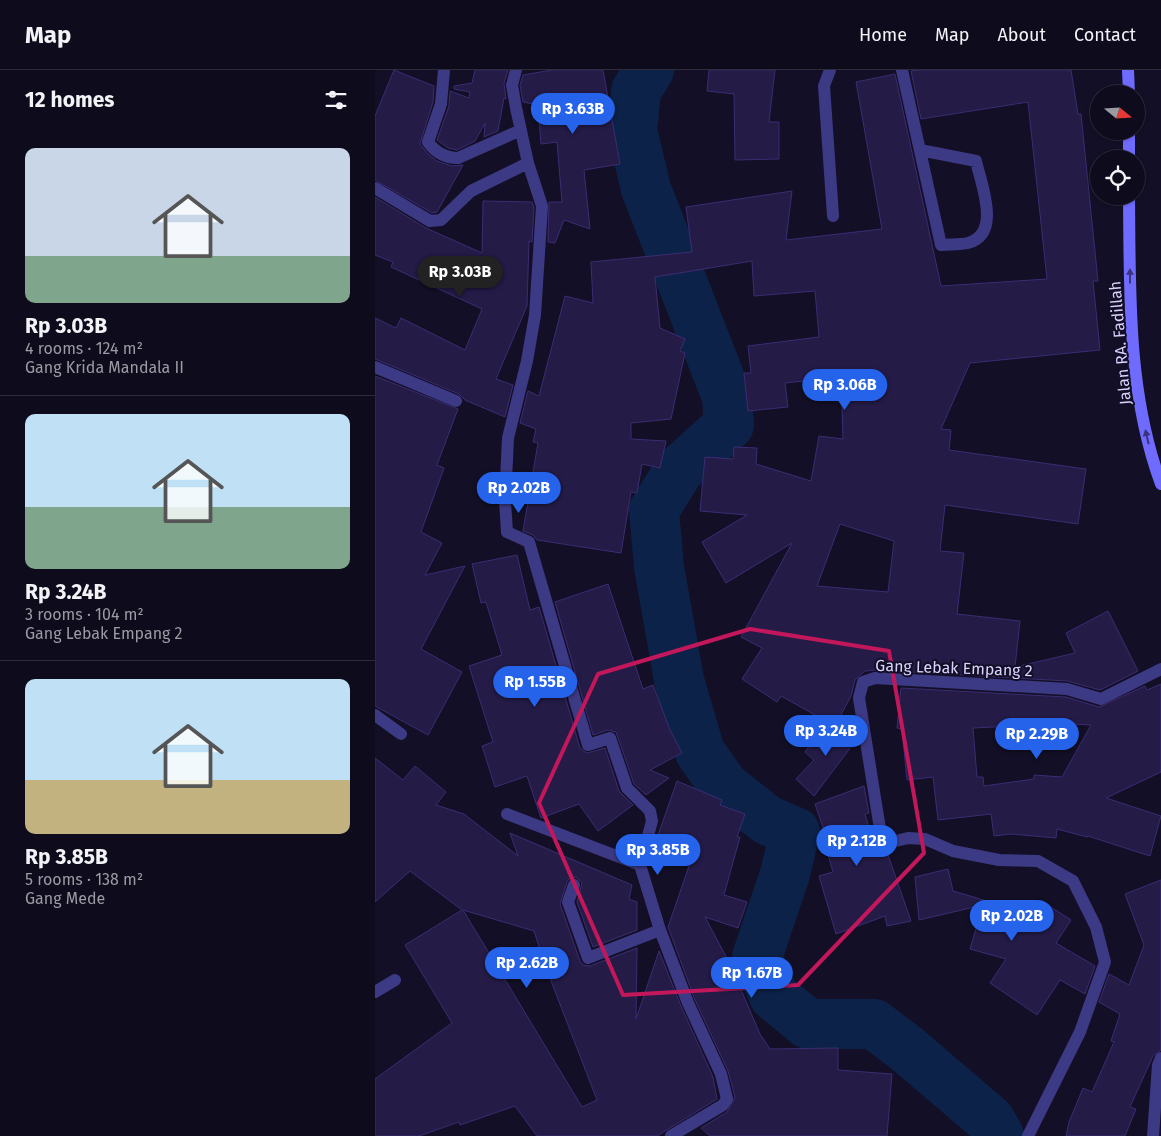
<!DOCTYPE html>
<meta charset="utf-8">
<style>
body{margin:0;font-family:"Fira Sans",sans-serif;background:#171425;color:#f1f3f6;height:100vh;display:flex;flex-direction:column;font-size:19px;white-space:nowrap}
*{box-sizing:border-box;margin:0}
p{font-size:16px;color:#9b9ba3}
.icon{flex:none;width:28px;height:28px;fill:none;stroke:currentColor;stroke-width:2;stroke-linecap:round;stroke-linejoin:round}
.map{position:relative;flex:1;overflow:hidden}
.panel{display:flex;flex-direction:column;background:#0e0b1c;width:375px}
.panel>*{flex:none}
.needle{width:32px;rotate:108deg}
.tools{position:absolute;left:715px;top:15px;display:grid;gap:10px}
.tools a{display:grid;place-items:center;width:55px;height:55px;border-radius:50%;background:#0e0b1c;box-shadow:0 1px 4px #0004,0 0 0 1px #2e2b3b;font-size:25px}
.price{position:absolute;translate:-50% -42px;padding:0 11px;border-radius:18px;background:#2563eb;color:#fff;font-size:16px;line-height:32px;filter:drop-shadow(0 1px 2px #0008)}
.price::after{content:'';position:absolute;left:50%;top:30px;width:15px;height:11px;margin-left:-8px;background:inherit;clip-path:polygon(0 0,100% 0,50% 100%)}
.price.current{background:#222;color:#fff}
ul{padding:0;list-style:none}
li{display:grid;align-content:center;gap:10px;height:265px;padding:0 25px}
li+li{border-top:1px solid #2e2b3b}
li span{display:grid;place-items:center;height:155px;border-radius:10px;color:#555}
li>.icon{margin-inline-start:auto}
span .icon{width:90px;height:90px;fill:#fffc;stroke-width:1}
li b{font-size:21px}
h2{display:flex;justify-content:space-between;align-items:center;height:60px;padding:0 25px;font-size:21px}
header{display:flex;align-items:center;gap:30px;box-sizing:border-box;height:70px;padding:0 25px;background:#0e0b1c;border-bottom:1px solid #2e2b3b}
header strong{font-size:24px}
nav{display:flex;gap:28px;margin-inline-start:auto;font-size:18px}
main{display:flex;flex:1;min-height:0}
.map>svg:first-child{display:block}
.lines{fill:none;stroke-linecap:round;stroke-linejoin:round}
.river{stroke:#0c2248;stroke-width:50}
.building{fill:#241b47;stroke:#3b2d73;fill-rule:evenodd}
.lane{stroke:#3d3a85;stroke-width:12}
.street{stroke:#3d3a85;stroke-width:12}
.secondary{stroke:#6f6bff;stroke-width:12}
.oneway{fill:#38347d}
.marked{fill:none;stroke:#c2185b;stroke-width:4;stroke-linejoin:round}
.labels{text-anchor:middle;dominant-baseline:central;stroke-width:4;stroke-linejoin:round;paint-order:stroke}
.street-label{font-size:16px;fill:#d9d4ff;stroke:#130f26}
</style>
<header>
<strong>Map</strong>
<nav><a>Home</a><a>Map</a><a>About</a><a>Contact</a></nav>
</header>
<main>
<section class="panel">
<h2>12 homes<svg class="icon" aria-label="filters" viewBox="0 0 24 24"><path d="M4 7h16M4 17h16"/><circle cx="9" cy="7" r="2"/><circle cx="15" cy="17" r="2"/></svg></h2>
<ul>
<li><span style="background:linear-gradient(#c9d6e8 70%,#7fa58c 0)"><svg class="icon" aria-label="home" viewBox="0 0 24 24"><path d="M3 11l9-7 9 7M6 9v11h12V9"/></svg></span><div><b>Rp 3.03B</b><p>4 rooms · 124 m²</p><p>Gang Krida Mandala II</p></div></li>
<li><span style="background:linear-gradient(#bfe0f5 60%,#7fa58c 0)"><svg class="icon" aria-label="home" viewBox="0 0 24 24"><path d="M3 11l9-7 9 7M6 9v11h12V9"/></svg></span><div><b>Rp 3.24B</b><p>3 rooms · 104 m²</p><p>Gang Lebak Empang 2</p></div></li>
<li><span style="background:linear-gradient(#bfe0f5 65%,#c2b280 0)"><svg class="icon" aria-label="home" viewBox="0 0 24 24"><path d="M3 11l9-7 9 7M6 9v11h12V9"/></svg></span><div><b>Rp 3.85B</b><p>5 rooms · 138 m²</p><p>Gang Mede</p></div></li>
</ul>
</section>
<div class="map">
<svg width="786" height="1066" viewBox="0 0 786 1066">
<rect width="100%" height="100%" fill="#130f26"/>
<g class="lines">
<path class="river" d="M274,0L261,21L257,60L271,119L352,327L354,355L304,400L279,440L284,497L304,610L325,682L349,716L392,750L420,762L410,804L382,887L399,926L433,954H499L532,979L615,1050L624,1066"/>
</g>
<path class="building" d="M19,0L59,16L58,32L45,74L53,84L62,91L77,96L88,95L62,142L57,143L0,110V46Z
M100,0H133L129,13L131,29L129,28L123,61L109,67L110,53L100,71L82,80L73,78L62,70L74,36L75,21L94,28L95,22L79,19V16L97,13Z
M177,0H228L245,94L209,100L215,159L189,150L180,173L173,172L174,132H187L182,72L166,74L163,35L148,32L145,15L148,5Z
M334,0H400L394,52H404V89L360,90L359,24L332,21Z
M544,0H696L703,44H706L723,211H718L725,280L595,293L566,359L576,360L574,380L711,399L703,454L570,435L565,481L589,483L582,544L645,551L640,597L700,583L691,563L733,541L763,601L725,620L692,611L500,600L490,601L480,610L476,626L460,656L406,626L402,632L367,609L387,578L366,567L417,473L351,513L327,472L372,445L325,441L330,387L358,389L359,377L382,378L381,394L436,411L444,366L468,369L466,307L410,313L413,337L373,341L369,303H376L373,276L444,267L440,221L379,226L377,191L280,207L285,258L310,269L305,281L310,283L296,349L256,353V369L291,371L285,398L267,394L262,423L256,422L246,483L162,470L158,465L148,461L163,373L158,372L161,359L145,353L153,321L164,326L190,226L218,233L216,192L317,182L311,137L417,121L411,170L507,159L481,12L520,4L566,216L672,209L653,32L546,49L536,1ZM465,454L519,471L513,522L442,516Z
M0,127L51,158L107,183L108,131L157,132L159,137L157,172L154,171L152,236L121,309L138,315L130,347L90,330L84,324L0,289V248L21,258L26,248L90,280L107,239L16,197L18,192L0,185Z
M0,306L83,339L62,395L69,398L46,462L67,473L50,505L90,496L46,579L87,602L53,665L0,636Z
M142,485L155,540L164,537L205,678L212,683L230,678L244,721L258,735L223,761L204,734L166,748L152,706L120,717L107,676L118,672L94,596L127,585L111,532L106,533L97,494Z
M233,514L268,619L278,615L295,660L307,683L275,700L294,708L271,725L259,714L241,662L233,660L218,665L180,532Z
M786,614V702L731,728L786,746L775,786L713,766L712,767L682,759L681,768L636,764L619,766L616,744L563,750L558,707L532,710L527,659L522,658L526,618L691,627L724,637L770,616L772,620ZM639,651L716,655L687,707L659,705V709L609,716L608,707H602L598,658L640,656Z
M479,648L482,669L439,726L421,709L439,690L430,682L447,659L459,669Z
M0,688L28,710L40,696L71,722L61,735L89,744L143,786L135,763L257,815L254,829L262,832V860L218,877L202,832L207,813L201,807L194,809L192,812L185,834L205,891L208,895L215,896L262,878L261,949L284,881L306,936L338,1007L342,1029L282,1066H162L140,1036L85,1055L84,1052L44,1066H0V1009L77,953L30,875L87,840L35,801L0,832ZM88,840L159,861L171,898L222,1030L207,1037Z
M302,711L347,730L345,735L370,744L362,767H365L349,825L372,832L363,858L330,847L355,894L385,964L395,979L463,978V1000L517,1004L512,1066H335L326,1058L352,1042L360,1027L353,1001L320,930L293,857L314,796L277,782Z
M489,716L494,743L490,744L502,784L512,782L536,851L512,856L510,846L461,864L444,806L458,802L447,764L450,763L440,734Z
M573,799L578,821L660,845L668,832L696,850L681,873L720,896L710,924L685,910L662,945L615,913L631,889L595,879L608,835L544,850L540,807Z
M786,810V980L778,986L755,1037L761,1039L750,1066H691L694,1052L708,1018L717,1022L739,972L736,971L745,944L724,932L734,904L754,915L769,875L750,824Z"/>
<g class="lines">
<path class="lane" d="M0,922L20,910"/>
<path class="street" d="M69,0L66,34L53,72C60,82 70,88 83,88L146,60
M141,0L137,15L141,38L153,93L167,136L160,245L152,291L133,368L130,431L132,462L154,472L213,675L235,668L252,718L275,741L277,751L265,795L285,860L313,933L346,1004L352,1029L348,1035L296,1066
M455,0L449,16L458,146
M527,0L566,175C574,174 585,175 593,173C627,164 606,114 601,91L545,80
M0,118L55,151L66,150L96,121L153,93
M0,297L81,331
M0,645L26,664
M132,744L265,795
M199,815L193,832L213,888L285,860
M653,1066L705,962L730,892L721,857L698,811L663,791L624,790L578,781L550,769L533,768L517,772L506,765L484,628L488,612L500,608L692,619L726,629L786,599
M778,1066L783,995L786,988"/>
<path class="secondary" d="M753,0L754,24
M754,61V89
M754,126C755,222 752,322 786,414"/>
</g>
<defs><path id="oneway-solid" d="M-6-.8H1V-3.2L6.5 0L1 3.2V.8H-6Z" transform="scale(1.25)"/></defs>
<g class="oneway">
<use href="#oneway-solid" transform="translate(755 206) rotate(-90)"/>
<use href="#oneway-solid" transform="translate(772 367) rotate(-103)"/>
</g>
<path class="marked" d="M375,559L514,581L549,783L423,915L248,925L164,733L223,604Z"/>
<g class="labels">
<g class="street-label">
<text transform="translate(745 273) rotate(-95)">Jalan RA. Fadillah</text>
<text transform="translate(579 598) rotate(2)">Gang Lebak Empang 2</text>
</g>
</g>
</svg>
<div class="tools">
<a><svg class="needle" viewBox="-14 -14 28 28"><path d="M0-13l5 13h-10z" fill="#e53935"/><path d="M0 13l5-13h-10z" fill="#9b9ba3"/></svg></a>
<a><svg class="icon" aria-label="locate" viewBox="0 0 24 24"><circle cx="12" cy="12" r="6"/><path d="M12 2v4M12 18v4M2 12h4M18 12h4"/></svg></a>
</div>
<b class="price" style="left:198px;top:65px">Rp 3.63B</b>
<b class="price current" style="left:85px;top:228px">Rp 3.03B</b>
<b class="price" style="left:470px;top:341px">Rp 3.06B</b>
<b class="price" style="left:144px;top:444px">Rp 2.02B</b>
<b class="price" style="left:160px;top:638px">Rp 1.55B</b>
<b class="price" style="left:451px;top:687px">Rp 3.24B</b>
<b class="price" style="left:662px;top:690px">Rp 2.29B</b>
<b class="price" style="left:482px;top:797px">Rp 2.12B</b>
<b class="price" style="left:283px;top:806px">Rp 3.85B</b>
<b class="price" style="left:637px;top:872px">Rp 2.02B</b>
<b class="price" style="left:152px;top:919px">Rp 2.62B</b>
<b class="price" style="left:377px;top:929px">Rp 1.67B</b>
</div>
</main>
